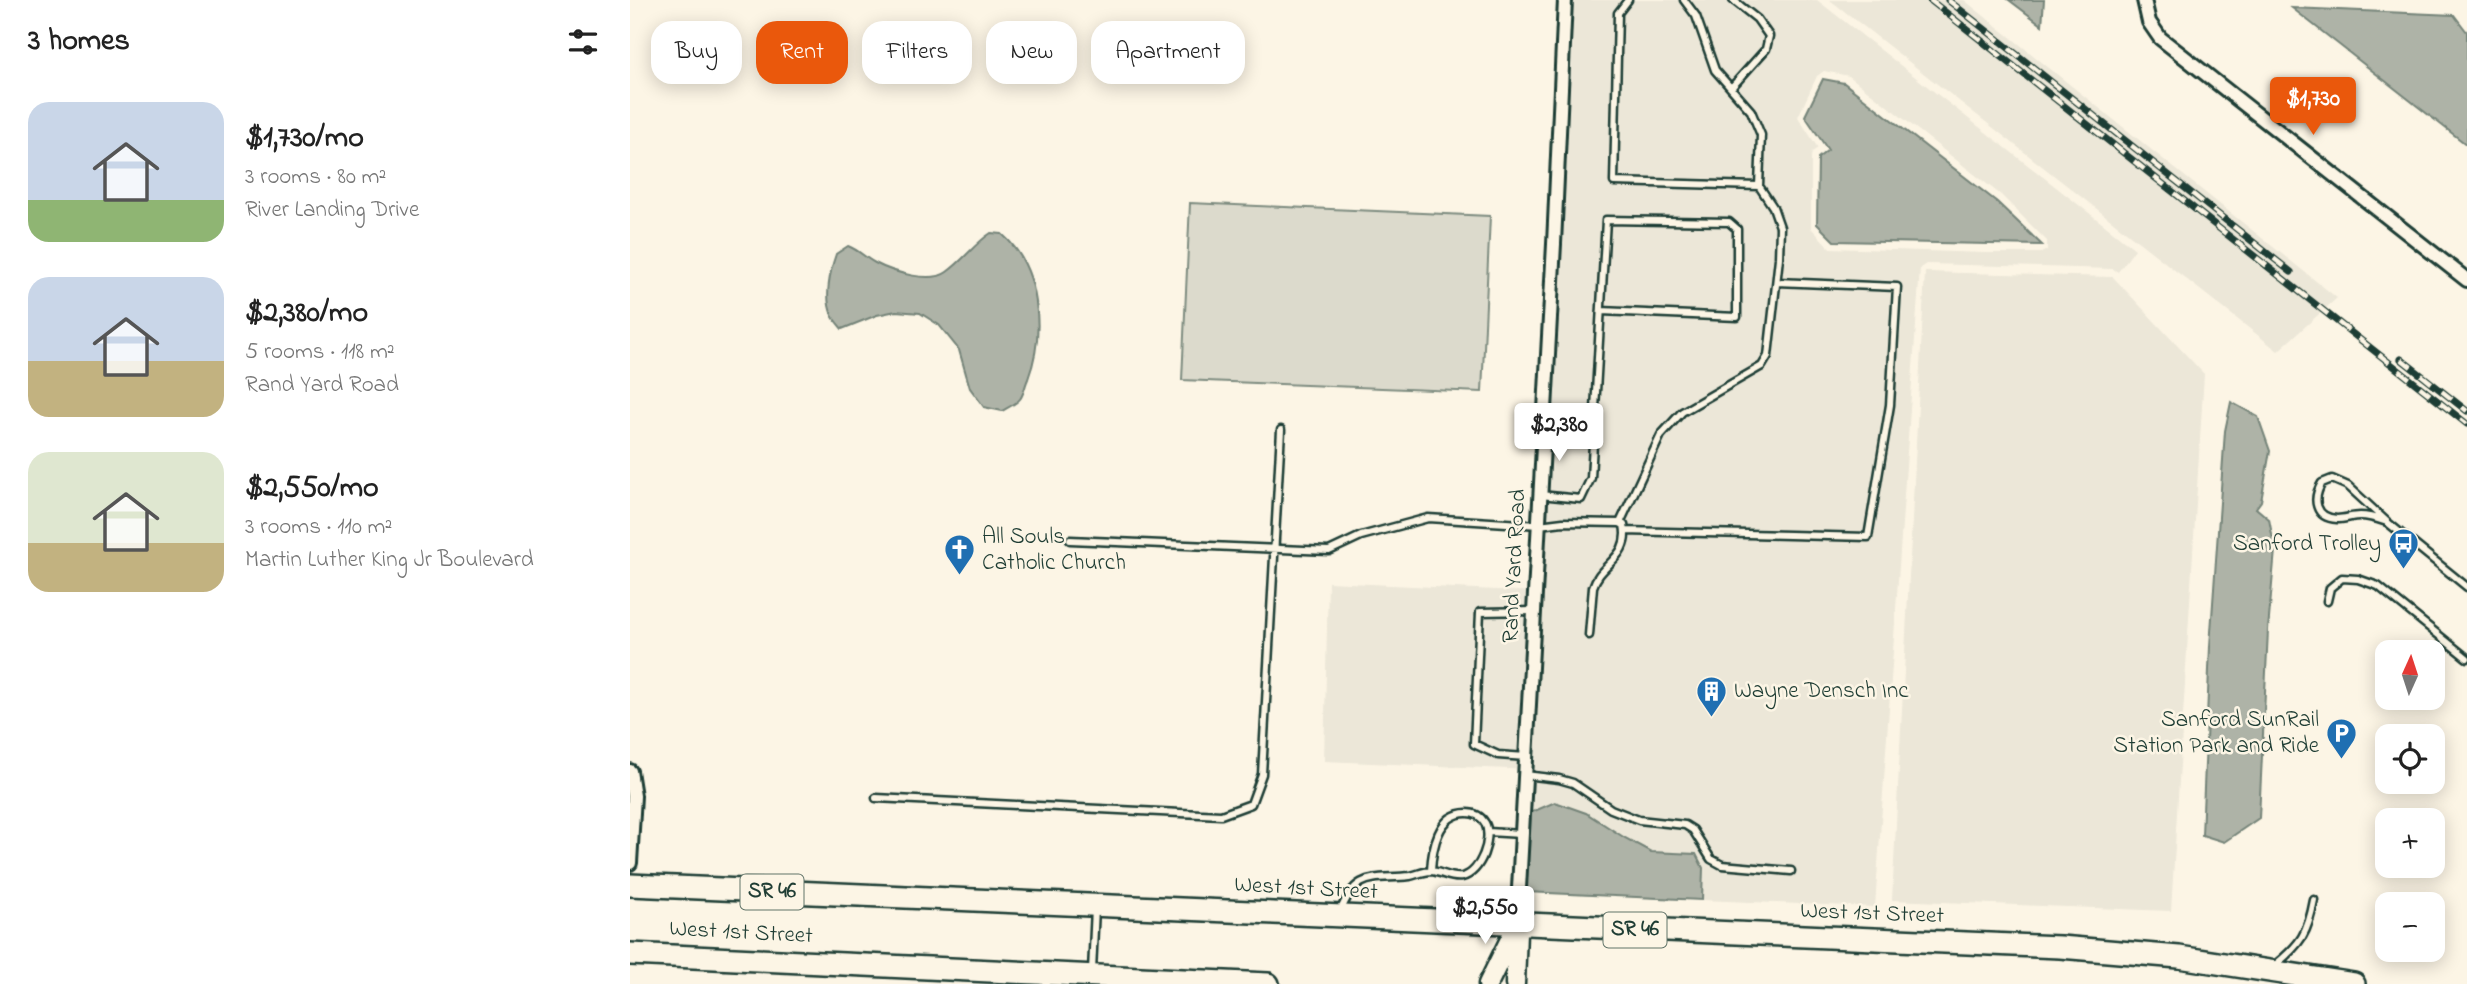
<!DOCTYPE html>
<meta charset="utf-8">
<style>
body{margin:0;font-family:"Indie Flower",sans-serif;background:#f6f6f6;color:#222;height:100vh;display:flex;flex-direction:column;font-size:26px;white-space:nowrap}
*{box-sizing:border-box;margin:0}
p{font-size:23px;color:#767676}
.icon{flex:none;width:38px;height:38px;fill:none;stroke:currentColor;stroke-width:2;stroke-linecap:round;stroke-linejoin:round}
.map{position:relative;flex:1;overflow:hidden}
.drawer{display:flex;flex-direction:column;background:#fff;width:630px}
.drawer>*{flex:none}
.banner{position:absolute;left:21px;top:21px;width:665px;height:63px;display:flex;gap:14px}
.needle{width:46px;rotate:3deg}
.controls{position:absolute;left:1745px;top:640px;display:grid;gap:14px}
.controls a{display:grid;place-items:center;width:70px;height:70px;border-radius:14px;background:#fff;box-shadow:0 4px 18px #0003;font-size:35px}
.price{position:absolute;translate:-50% -60px;padding:0 16px;border-radius:7px;background:#fff;color:#222;font-size:23px;line-height:46px;filter:drop-shadow(0 2px 4px #0008)}
.price::after{content:'';position:absolute;left:50%;top:42px;width:21px;height:16px;margin-left:-10px;background:inherit;clip-path:polygon(0 0,100% 0,50% 100%)}
.price.selected{background:#ea580c;color:#fff}
ul{padding:0;list-style:none}
li{display:flex;align-items:center;gap:21px;height:175px;padding:0 28px}
li span{display:grid;place-items:center;flex:none;width:196px;height:140px;border-radius:21px;color:#555}
li>.icon{margin-inline-start:auto}
span .icon{width:84px;height:84px;fill:#fffc;stroke-width:1}
li b{font-size:30px}
h2{display:flex;justify-content:space-between;align-items:center;height:84px;padding:0 28px;font-size:30px}
.chip{padding:0 24px;border-radius:21px;background:#fff;box-shadow:0 4px 18px #0003;font-size:24px;line-height:63px}
.chip.selected{background:#ea580c;color:#fff}
main{display:flex;flex:1;min-height:0}
.map>svg:first-child{display:block}
.built{fill:#ece7d8;fill-rule:evenodd}
.green{fill:#dcdacc;stroke:#7e8c80;stroke-width:2}
.water{fill:#aeb3a7;stroke:#758479;stroke-width:2}
.lines{fill:none;stroke-linecap:round;stroke-linejoin:round}
.service-casing{stroke:#1f3d34;stroke-width:11}
.minor-casing{stroke:#1f3d34;stroke-width:18}
.secondary-casing{stroke:#1f3d34;stroke-width:23}
.primary-casing{stroke:#1f3d34;stroke-width:26}
.service{stroke:#fcf5e5;stroke-width:6}
.minor{stroke:#fcf5e5;stroke-width:12}
.secondary{stroke:#fcf5e5;stroke-width:18}
.primary{stroke:#fcf5e5;stroke-width:21}
.rail-casing{stroke:#1f3d34;stroke-width:7}
.rail{stroke:#fcf5e5;stroke-width:4.5;stroke-dasharray:13;stroke-linecap:butt}
.labels{text-anchor:middle;dominant-baseline:central;stroke-width:5;stroke-linejoin:round;paint-order:stroke}
.shield{fill:#fcf5e5;stroke:#617469;stroke-width:2}
.shield-label{font-size:21px;font-weight:bold;fill:#1f3d34}
.poi-label{font-size:23px;fill:#1f3d34;stroke:#fcf5e5;text-anchor:start}
.street-label{font-size:23px;fill:#1f3d34;stroke:#fcf5e5}
</style>
<main>
<section class="drawer">
<h2>3 homes<svg class="icon" aria-label="filters" viewBox="0 0 24 24"><path d="M4 7h16M4 17h16"/><circle cx="9" cy="7" r="2"/><circle cx="15" cy="17" r="2"/></svg></h2>
<ul>
<li><span style="background:linear-gradient(#c9d6e8 70%,#8fb573 0)"><svg class="icon" aria-label="home" viewBox="0 0 24 24"><path d="M3 11l9-7 9 7M6 9v11h12V9"/></svg></span><div><b>$1,730/mo</b><p>3 rooms · 80 m²</p><p>River Landing Drive</p></div></li>
<li><span style="background:linear-gradient(#c9d6e8 60%,#c2b280 0)"><svg class="icon" aria-label="home" viewBox="0 0 24 24"><path d="M3 11l9-7 9 7M6 9v11h12V9"/></svg></span><div><b>$2,380/mo</b><p>5 rooms · 118 m²</p><p>Rand Yard Road</p></div></li>
<li><span style="background:linear-gradient(#dfe7d0 65%,#c2b280 0)"><svg class="icon" aria-label="home" viewBox="0 0 24 24"><path d="M3 11l9-7 9 7M6 9v11h12V9"/></svg></span><div><b>$2,550/mo</b><p>3 rooms · 110 m²</p><p>Martin Luther King Jr Boulevard</p></div></li>
</ul>
</section>
<div class="map">
<svg width="1837" height="984" viewBox="0 0 1837 984">
<rect width="100%" height="100%" fill="#fcf5e5"/>
<filter id="ink" filterUnits="userSpaceOnUse"><feTurbulence type="fractalNoise" baseFrequency=".0143" numOctaves="2"/><feDisplacementMap in="SourceGraphic" scale="14" xChannelSelector="R" yChannelSelector="G"/><feConvolveMatrix kernelMatrix="1 2 1 2 8 2 1 2 1" color-interpolation-filters="sRGB"/></filter>
<g filter="url(#ink)">
<path class="built" d="M941,0H1187L1505,249L1488,272L1483,269L1296,264L1290,268L1245,907L1072,900L1073,868L1045,852H1022L926,802L900,813L902,770L694,761L698,582L912,592ZM1194,71L1219,76L1371,195L1417,241V250L1411,253H1356L1200,248L1181,228V157L1182,152L1188,148L1168,117L1187,76Z
M1200,0H1334L1707,298L1648,351Z
M1295,272L1483,277L1574,374L1541,911L1262,900Z"/>
<path class="green" d="M560,203L860,216L852,392L552,380Z"/>
<path class="water" d="M1379,0H1414L1412,25Z
M1662,8L1824,15L1837,32V145Z
M1193,79L1214,83L1367,202L1412,245L1204,241L1187,224L1188,158L1198,150L1175,116Z
M361,233L372,234C411,268 415,333 398,379C395,385 394,394 390,399C386,404 377,408 372,411L354,407L340,388L329,350L309,325L290,313L266,311L247,315L212,329C209,325 204,320 202,315C194,298 200,271 206,254L218,246C229,250 235,258 245,263C262,272 301,284 317,272C334,260 344,244 361,233Z
M1601,402L1628,417L1640,451L1631,501L1626,508L1639,519L1645,550L1638,630L1629,818L1594,842L1572,835L1580,646L1595,431Z
M925,802L956,813L995,838L1021,852L1066,854L1073,868L1072,900L896,892L900,813Z"/>
<g class="lines">
<defs>
<path id="service" d="M998,0L988,13L984,182L1129,186
M1101,88L1136,49L1139,36L1127,19L1103,0
M910,495L951,499L961,478L976,220L1099,222L1107,229V317L971,311
M1757,522C1748,519 1740,516 1730,516C1722,516 1715,519 1707,519C1685,518 1682,499 1692,483L1702,479L1718,486L1757,522L1837,587
M990,523L1031,435L1052,412L1132,366L1138,356L1149,258L1150,227L1143,207L1129,186L1131,135L1121,111L1085,70L1066,16L1054,0
M995,531L1238,537L1260,405L1267,287L1147,282
M440,540L699,551L731,536L798,518L909,525L933,522L990,523L994,525C1001,558 970,563 963,587L959,635
M1697,601L1700,588L1712,578L1728,579L1748,586L1837,658
M896,757L868,755L844,744L850,612L904,611
M895,775L929,779L943,783L981,809L1009,820L1055,825L1063,830L1081,859L1092,865L1161,871
M246,798L591,815L621,804L632,774L651,430
M858,832L891,834
M710,912C727,871 742,880 780,876C786,875 794,871 801,871C812,872 821,879 832,877C851,873 863,838 855,823C851,816 845,813 837,813C808,813 802,849 801,871
M1645,965C1671,944 1678,933 1684,900
M462,971L465,908"/>
<path id="minor" d="M1514,0L1519,22L1530,38L1837,280
M0,771L4,796L0,863
M887,925L924,244L935,0"/>
<path id="secondary" d="M858,984L887,925
M885,984L887,932"/>
<path id="primary" d="M0,885L1430,947L1549,957L1724,984
M0,954L638,984"/>
</defs>
<use href="#service" class="service-casing"/>
<use href="#minor" class="minor-casing"/>
<use href="#secondary" class="secondary-casing"/>
<use href="#primary" class="primary-casing"/>
<use href="#service" class="service"/>
<use href="#minor" class="minor"/>
<use href="#secondary" class="secondary"/>
<use href="#primary" class="primary"/>
<defs>
<path id="rail" d="M1300,0L1837,424
M1318,0L1661,272
M1771,359L1837,411"/>
</defs>
<use href="#rail" class="rail-casing"/>
<use href="#rail" class="rail"/>
</g>
</g>
<defs>
<symbol id="bus-pin" viewBox="-11 -11 22 30"><path d="M0 17L-7.5 6A9.5 9.5 0 1 1 7.5 6Z" fill="#1f6fb2" stroke="#fcf5e5"/><path d="M-5-6H5V4H4V6H2V4H-2V6H-4V4H-5ZM-3.5-4V0h7V-4ZM-3.5 1.2v1.5H-2V1.2ZM2 1.2v1.5H3.5V1.2Z" fill="#fff"/></symbol>
<symbol id="church-pin" viewBox="-11 -11 22 30"><path d="M0 17L-7.5 6A9.5 9.5 0 1 1 7.5 6Z" fill="#1f6fb2" stroke="#fcf5e5"/><path d="M-1.2-6h2.4v3.5h3.3v2.4h-3.3V6h-2.4V-.1h-3.3v-2.4h3.3Z" fill="#fff"/></symbol>
<symbol id="building-pin" viewBox="-11 -11 22 30"><path d="M0 17L-7.5 6A9.5 9.5 0 1 1 7.5 6Z" fill="#1f6fb2" stroke="#fcf5e5"/><path d="M-4-6H4V6H1V3H-1V6H-4ZM-2.5-4.3h1.7v1.8h-1.7ZM.8-4.3h1.7v1.8H.8ZM-2.5-1h1.7V.8h-1.7ZM.8-1h1.7V.8H.8Z" fill="#fff"/></symbol>
<symbol id="parking-pin" viewBox="-11 -11 22 30"><path d="M0 17L-7.5 6A9.5 9.5 0 1 1 7.5 6Z" fill="#1f6fb2" stroke="#fcf5e5"/><path d="M-3.5-5.5H1a3.5 3.5 0 0 1 0 7H-1V5.5H-3.5ZM-1-3.4V-.6H.8a1.4 1.4 0 0 0 0-2.8Z" fill="#fff"/></symbol>
</defs>
<g fill-rule="evenodd">
<use href="#bus-pin" x="1756" y="526" width="35" height="47"/>
<use href="#church-pin" x="312" y="532" width="35" height="47"/>
<use href="#building-pin" x="1064" y="674" width="35" height="47"/>
<use href="#parking-pin" x="1694" y="716" width="35" height="47"/>
</g>
<g class="labels">
<g class="shield">
<rect x="110.5" y="874.5" width="63" height="35" rx="5"/>
<rect x="973.5" y="912.5" width="63" height="35" rx="5"/>
</g>
<g class="shield-label">
<text x="142" y="892">SR 46</text>
<text x="1005" y="930">SR 46</text>
</g>
<g class="poi-label">
<text x="352" y="537">All Souls<tspan x="352" dy="26">Catholic Church</tspan></text>
<text x="1751" y="544" text-anchor="end">Sanford Trolley</text>
<text x="1104" y="691">Wayne Densch Inc</text>
<text x="1689" y="720" text-anchor="end">Sanford SunRail<tspan x="1689" dy="26">Station Park and Ride</tspan></text>
</g>
<g class="street-label">
<text transform="translate(885 566) rotate(-87)">Rand Yard Road</text>
<text transform="translate(676 889) rotate(3)">West 1st Street</text>
<text transform="translate(1242 914) rotate(2)">West 1st Street</text>
<text transform="translate(111 933) rotate(3)">West 1st Street</text>
</g>
</g>
</svg>
<div class="controls">
<a><svg class="needle" viewBox="-14 -14 28 28"><path d="M0-13l5 13h-10z" fill="#e53935"/><path d="M0 13l5-13h-10z" fill="#767676"/></svg></a>
<a><svg class="icon" aria-label="locate" viewBox="0 0 24 24"><circle cx="12" cy="12" r="6"/><path d="M12 2v4M12 18v4M2 12h4M18 12h4"/></svg></a>
<a>+</a>
<a>−</a>
</div>
<b class="price selected" style="left:1683px;top:137px">$1,730</b>
<b class="price" style="left:929px;top:463px">$2,380</b>
<b class="price" style="left:855px;top:946px">$2,550</b>
<div class="banner">
<a class="chip">Buy</a>
<a class="chip selected">Rent</a>
<a class="chip">Filters</a>
<a class="chip">New</a>
<a class="chip">Apartment</a>
</div>
</div>
</main>
